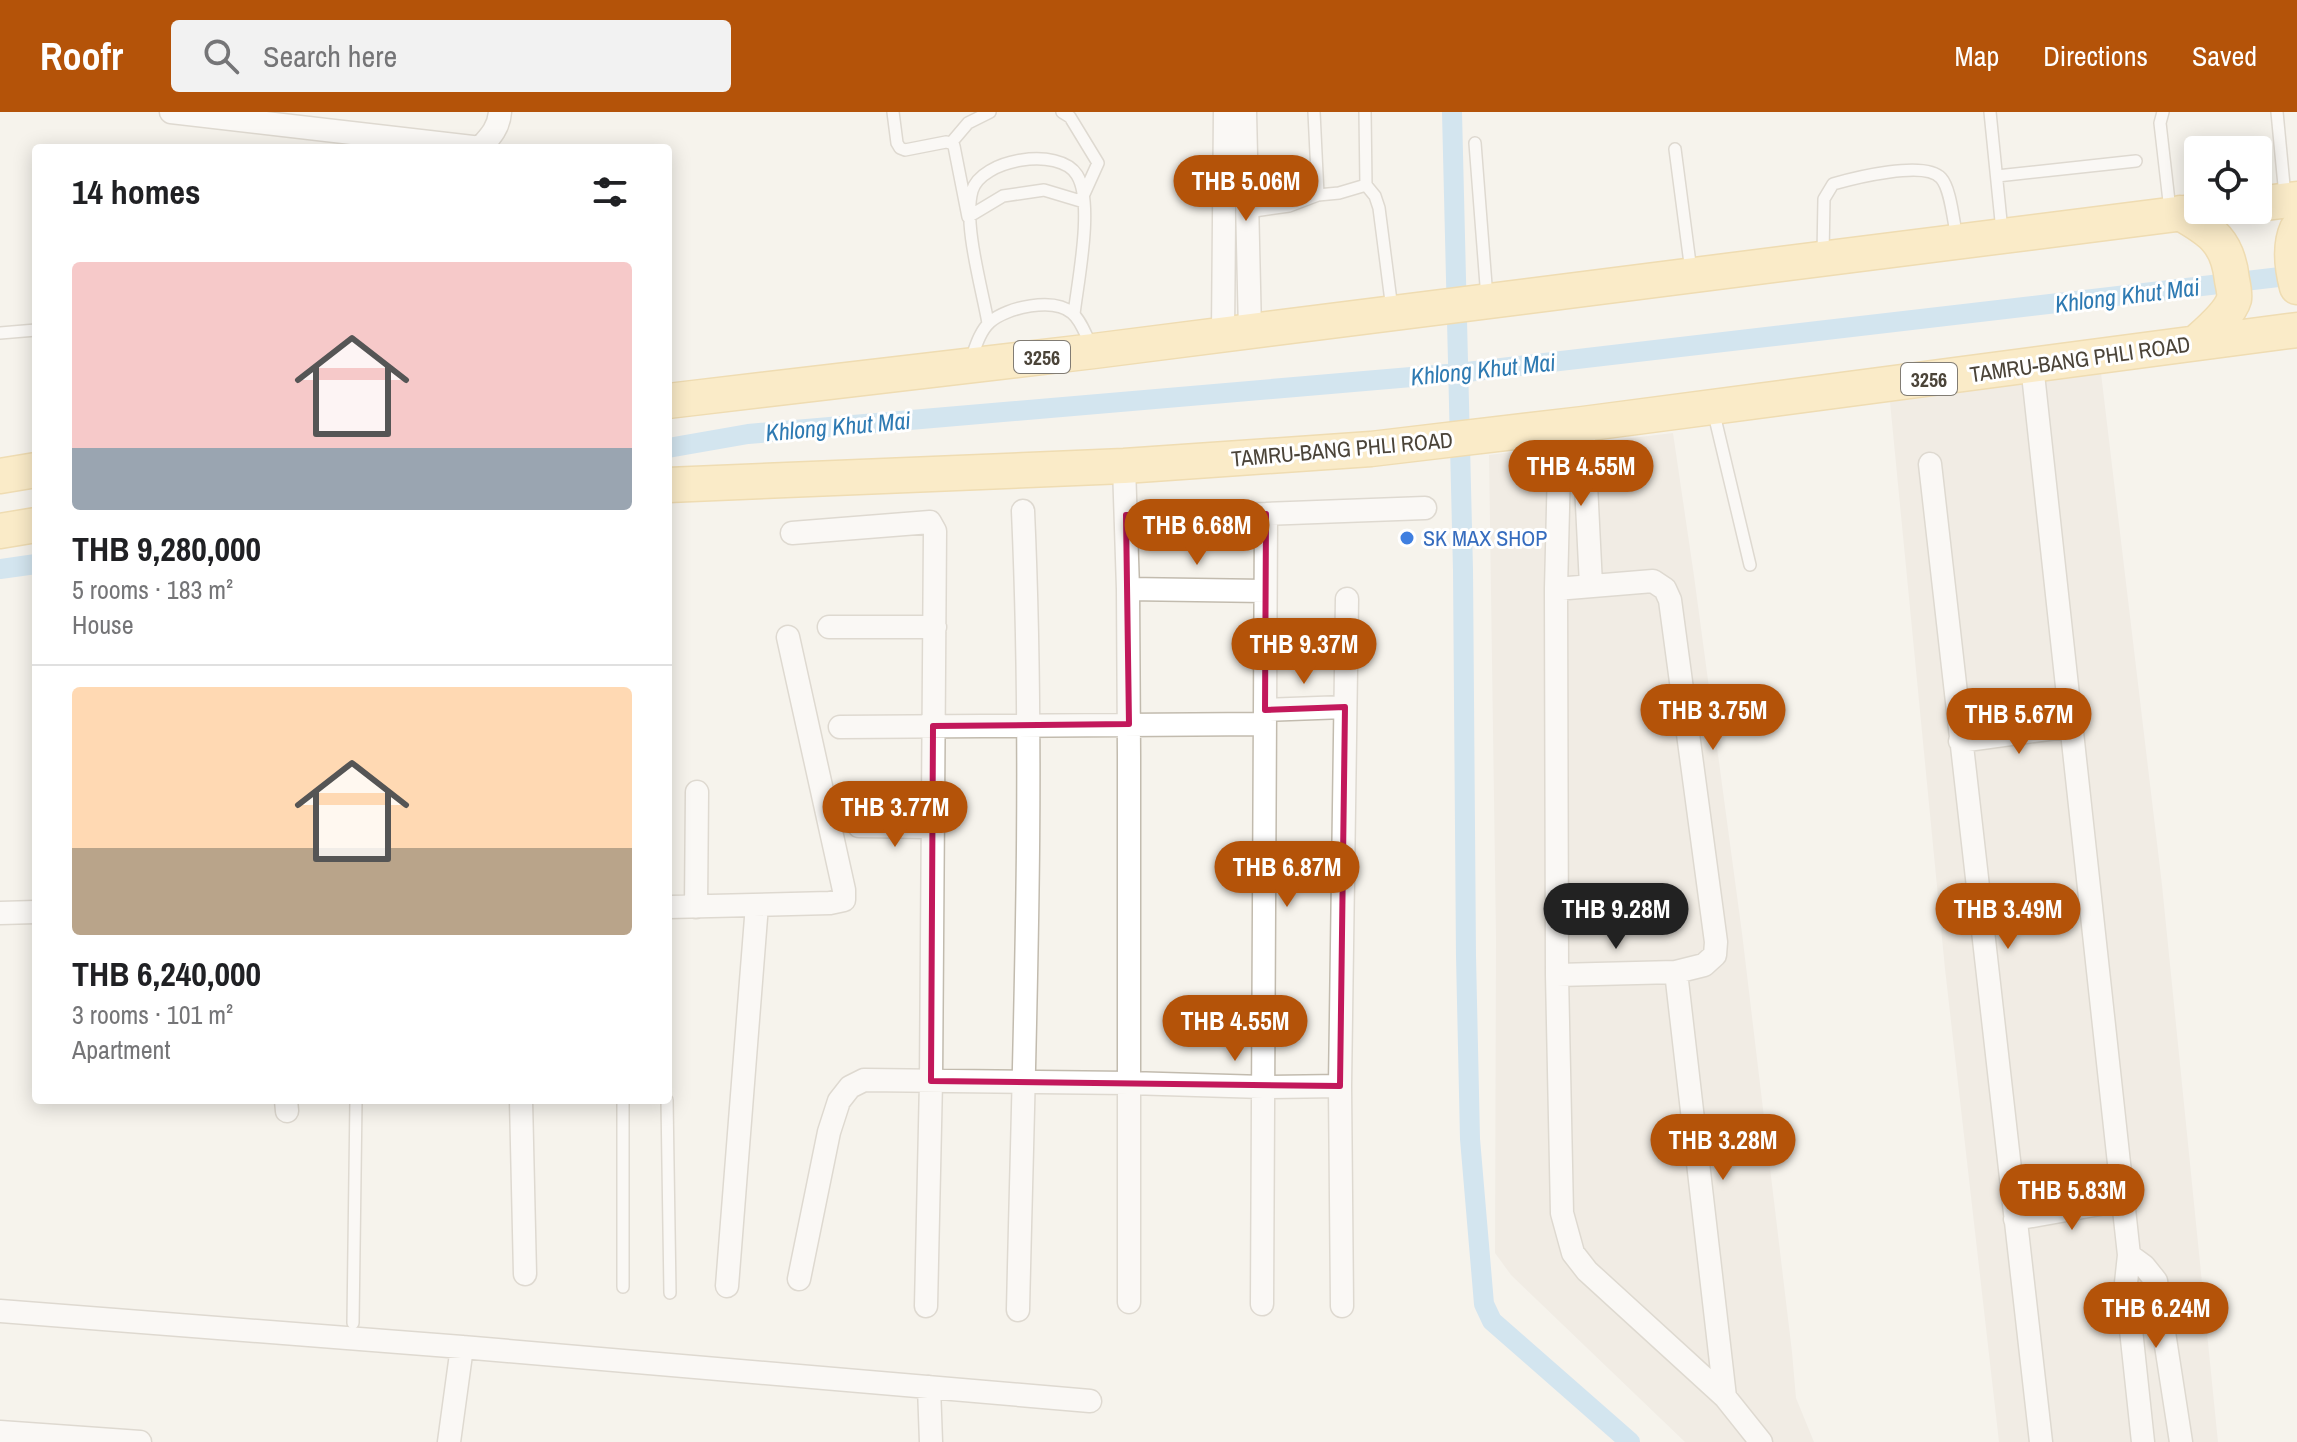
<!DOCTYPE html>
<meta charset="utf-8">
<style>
body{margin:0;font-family:"Archivo Narrow",sans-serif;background:#f2f2f2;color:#202124;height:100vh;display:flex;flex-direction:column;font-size:30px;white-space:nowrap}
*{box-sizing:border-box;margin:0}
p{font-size:26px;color:#757577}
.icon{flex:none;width:44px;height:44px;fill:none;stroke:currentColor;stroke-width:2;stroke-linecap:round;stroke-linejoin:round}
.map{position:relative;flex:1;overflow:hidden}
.sheet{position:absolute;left:32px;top:32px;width:640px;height:960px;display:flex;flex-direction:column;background:#fff;border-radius:8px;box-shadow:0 4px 20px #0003}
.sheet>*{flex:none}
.tools{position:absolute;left:2184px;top:24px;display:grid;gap:16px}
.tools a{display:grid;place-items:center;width:88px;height:88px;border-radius:8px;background:#fff;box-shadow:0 4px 20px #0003;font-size:40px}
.price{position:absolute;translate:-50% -68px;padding:0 18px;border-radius:28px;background:#b45309;color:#fff;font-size:26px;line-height:52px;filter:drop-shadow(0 2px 4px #0008)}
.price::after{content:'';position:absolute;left:50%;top:48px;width:24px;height:18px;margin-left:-12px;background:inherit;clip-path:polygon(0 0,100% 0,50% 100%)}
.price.active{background:#222;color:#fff}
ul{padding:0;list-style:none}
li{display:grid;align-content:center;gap:16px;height:424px;padding:0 40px}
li+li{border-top:2px solid #e0e0e0}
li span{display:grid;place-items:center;height:248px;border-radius:8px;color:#555}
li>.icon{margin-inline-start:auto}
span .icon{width:144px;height:144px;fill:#fffc;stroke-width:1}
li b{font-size:34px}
h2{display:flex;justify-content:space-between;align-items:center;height:96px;padding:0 40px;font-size:34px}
header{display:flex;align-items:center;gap:48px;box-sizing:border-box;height:112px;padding:0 40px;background:#b45309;color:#fff}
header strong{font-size:38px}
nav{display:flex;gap:44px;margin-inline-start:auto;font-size:28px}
.search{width:560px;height:72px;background:#f2f2f2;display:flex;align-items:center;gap:20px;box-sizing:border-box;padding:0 28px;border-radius:8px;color:#757577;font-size:30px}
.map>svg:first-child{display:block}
.residential{fill:#eae5da}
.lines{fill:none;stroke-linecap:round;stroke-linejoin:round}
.canal{stroke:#a9d4f2;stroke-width:20}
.service-casing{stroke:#c2bbae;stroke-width:14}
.minor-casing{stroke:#c2bbae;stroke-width:25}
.primary-casing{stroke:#e6c16a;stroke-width:37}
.service{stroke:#fff;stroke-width:11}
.minor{stroke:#fff;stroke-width:22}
.primary{stroke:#ffe39c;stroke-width:34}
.marked{fill:none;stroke:#c2185b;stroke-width:6;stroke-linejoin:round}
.shop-dot{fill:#3f7fe0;stroke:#fff;stroke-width:3}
.labels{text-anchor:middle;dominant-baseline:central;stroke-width:6;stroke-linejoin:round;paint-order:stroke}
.shield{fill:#fff;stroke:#817c74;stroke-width:2}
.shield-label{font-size:20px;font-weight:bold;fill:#4b4439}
.street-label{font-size:22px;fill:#4b4439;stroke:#fff}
.shop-label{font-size:22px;fill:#366cbe;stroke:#fff;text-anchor:start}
.water-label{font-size:24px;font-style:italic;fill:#2e7ab2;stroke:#fff}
</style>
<header>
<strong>Roofr</strong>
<div class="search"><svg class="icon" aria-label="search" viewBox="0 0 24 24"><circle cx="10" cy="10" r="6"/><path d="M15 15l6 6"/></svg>Search here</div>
<nav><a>Map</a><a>Directions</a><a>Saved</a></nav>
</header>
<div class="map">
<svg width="2297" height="1330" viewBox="0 0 2297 1330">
<rect width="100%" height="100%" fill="#f6f3ec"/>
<path class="residential" d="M2101,261L2162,773L2218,1330H1999L1945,857L1890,290Z
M1673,321L1694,464L1742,821L1792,1240L1796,1286L1814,1330H1685L1511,1163L1495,1141L1496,825L1489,343Z"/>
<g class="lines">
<path class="canal" d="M1452,0L1463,458L1466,844L1470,1027L1484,1192L1492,1209L1630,1330
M668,336L748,322L1458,261L2297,163
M0,457L36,452"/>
<defs>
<path id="service" d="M893,0L897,31L900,36L905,38L946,30L951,31L954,34L968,105L1003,84L1044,78L1084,90
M1062,0L1070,5L1098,51L1084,82
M1314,0L1318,83L1339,81L1366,73L1375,84L1379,96L1392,197
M1365,0L1366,73
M1990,0L2002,119
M2163,0L2160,11L2170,98
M2277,0L2285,84
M951,31L968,11L990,0
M1475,31L1487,186
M1675,37L1691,159
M1997,64L2136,49
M1247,100L1289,94L1318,83
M1823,142L1824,87L1833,72C1854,66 1925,48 1941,66C1951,77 1953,109 1957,125
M988,211C982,176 963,112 972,79C981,47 1059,34 1077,63C1094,91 1078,168 1074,202
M0,221L36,218
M970,250C975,237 979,220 990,210C1007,195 1054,185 1072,201C1081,208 1086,224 1091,233
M1713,298L1750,453
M623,988V1175
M667,988L670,1181
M353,1211L356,988"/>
<path id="minor" d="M171,0L481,36
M1245,0L1250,219
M481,35C491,24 499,15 500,0
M1223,221L1225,0
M2032,253L2129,1143L2144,1154L2156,1169L2181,1330
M1583,312L1591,473
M1560,315L1556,477L1557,863L1562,1101L1573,1141L1587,1159L1725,1285L1761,1330
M1930,352L2041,1330
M1124,354L1128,477L1129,645V1190
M1126,403L1266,402L1425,396
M792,421L930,410L935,419L931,969L926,1194
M1128,477L1265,479
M1556,477L1653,469L1665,477L1670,488L1716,830L1715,843L1704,853L1676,860L1557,863
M829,515H935
M1265,598L1345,595
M840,615L1264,612
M1960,629L2071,614
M859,714L932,715
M668,795L830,791L844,788V778L788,525
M696,795L697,680
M0,801L36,800
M1676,860L1725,1285
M286,988L287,999
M521,988L525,1162
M2015,1107L2122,1088
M2129,1143L2126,1171L2143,1330
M799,1167L829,1020L839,989L850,975L864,968L1129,971L1263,975L1340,974
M727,1174L757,793
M1262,1192L1266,402
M1342,1194L1340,974L1347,487
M1018,1198C1024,932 1035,665 1023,399
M0,1199L462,1235L1090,1289
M929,1275L931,1330
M0,1320L140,1330
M449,1330L462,1235"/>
<path id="primary" d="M2258,92L2297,87
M2180,101C2212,119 2228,130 2232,168C2233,173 2235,182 2234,187C2230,202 2207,221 2196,231
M2297,117C2289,135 2292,156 2297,175
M668,289L1094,239L2208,98
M0,364L36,358
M668,373L1124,354L1371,337L1583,312L2297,218
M0,419L36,413"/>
</defs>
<use href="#service" class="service-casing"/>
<use href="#minor" class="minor-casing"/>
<use href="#primary" class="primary-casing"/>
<use href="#service" class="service"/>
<use href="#minor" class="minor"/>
<use href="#primary" class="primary"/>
</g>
<path d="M0 0H2297V1330H0ZM1266,402L1265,598L1345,595L1340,974L931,969L933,614L1129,612L1126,403Z" fill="#f6f3ec" fill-opacity=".55" fill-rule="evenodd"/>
<path class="marked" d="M1266,402L1265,598L1345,595L1340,974L931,969L933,614L1129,612L1126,403Z"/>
<circle class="shop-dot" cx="1407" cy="426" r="8"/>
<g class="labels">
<g class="shield">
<rect x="1014" y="229" width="56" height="32" rx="6"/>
<rect x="1901" y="251" width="56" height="32" rx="6"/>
</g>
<g class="shield-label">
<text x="1042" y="245">3256</text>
<text x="1929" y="267">3256</text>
</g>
<g class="street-label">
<text transform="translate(2080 247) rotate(-8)">TAMRU-BANG PHLI ROAD</text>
<text transform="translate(1342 337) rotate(-5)">TAMRU-BANG PHLI ROAD</text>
</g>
<g class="shop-label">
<text x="1423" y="426">SK MAX SHOP</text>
</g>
<g class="water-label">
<text transform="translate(2127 183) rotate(-7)">Khlong Khut Mai</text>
<text transform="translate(1483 257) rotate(-6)">Khlong Khut Mai</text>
<text transform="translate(838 314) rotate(-5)">Khlong Khut Mai</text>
</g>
</g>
</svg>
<div class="tools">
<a><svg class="icon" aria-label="locate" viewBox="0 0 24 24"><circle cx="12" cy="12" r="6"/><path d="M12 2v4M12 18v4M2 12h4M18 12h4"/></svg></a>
</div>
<b class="price" style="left:1246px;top:111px">THB 5.06M</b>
<b class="price" style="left:1581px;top:396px">THB 4.55M</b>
<b class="price" style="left:1197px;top:455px">THB 6.68M</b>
<b class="price" style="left:1304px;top:574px">THB 9.37M</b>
<b class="price" style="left:1713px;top:640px">THB 3.75M</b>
<b class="price" style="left:2019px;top:644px">THB 5.67M</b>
<b class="price" style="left:895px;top:737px">THB 3.77M</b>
<b class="price" style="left:1287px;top:797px">THB 6.87M</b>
<b class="price active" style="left:1616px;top:839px">THB 9.28M</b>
<b class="price" style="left:2008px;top:839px">THB 3.49M</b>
<b class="price" style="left:1235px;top:951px">THB 4.55M</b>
<b class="price" style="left:1723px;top:1070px">THB 3.28M</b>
<b class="price" style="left:2072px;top:1120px">THB 5.83M</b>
<b class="price" style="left:2156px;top:1238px">THB 6.24M</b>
<section class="sheet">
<h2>14 homes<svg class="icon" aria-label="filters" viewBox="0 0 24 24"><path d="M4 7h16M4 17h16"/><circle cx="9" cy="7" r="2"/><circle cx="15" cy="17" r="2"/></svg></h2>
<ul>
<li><span style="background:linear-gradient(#f6c9c9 75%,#9aa5b1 0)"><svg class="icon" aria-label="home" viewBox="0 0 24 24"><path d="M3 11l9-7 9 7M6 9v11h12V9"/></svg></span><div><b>THB 9,280,000</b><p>5 rooms · 183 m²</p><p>House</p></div></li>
<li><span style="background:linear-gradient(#ffd9b3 65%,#b9a48a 0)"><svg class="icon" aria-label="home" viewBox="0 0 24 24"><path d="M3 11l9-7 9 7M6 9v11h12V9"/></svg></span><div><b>THB 6,240,000</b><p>3 rooms · 101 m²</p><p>Apartment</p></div></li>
</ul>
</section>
</div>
